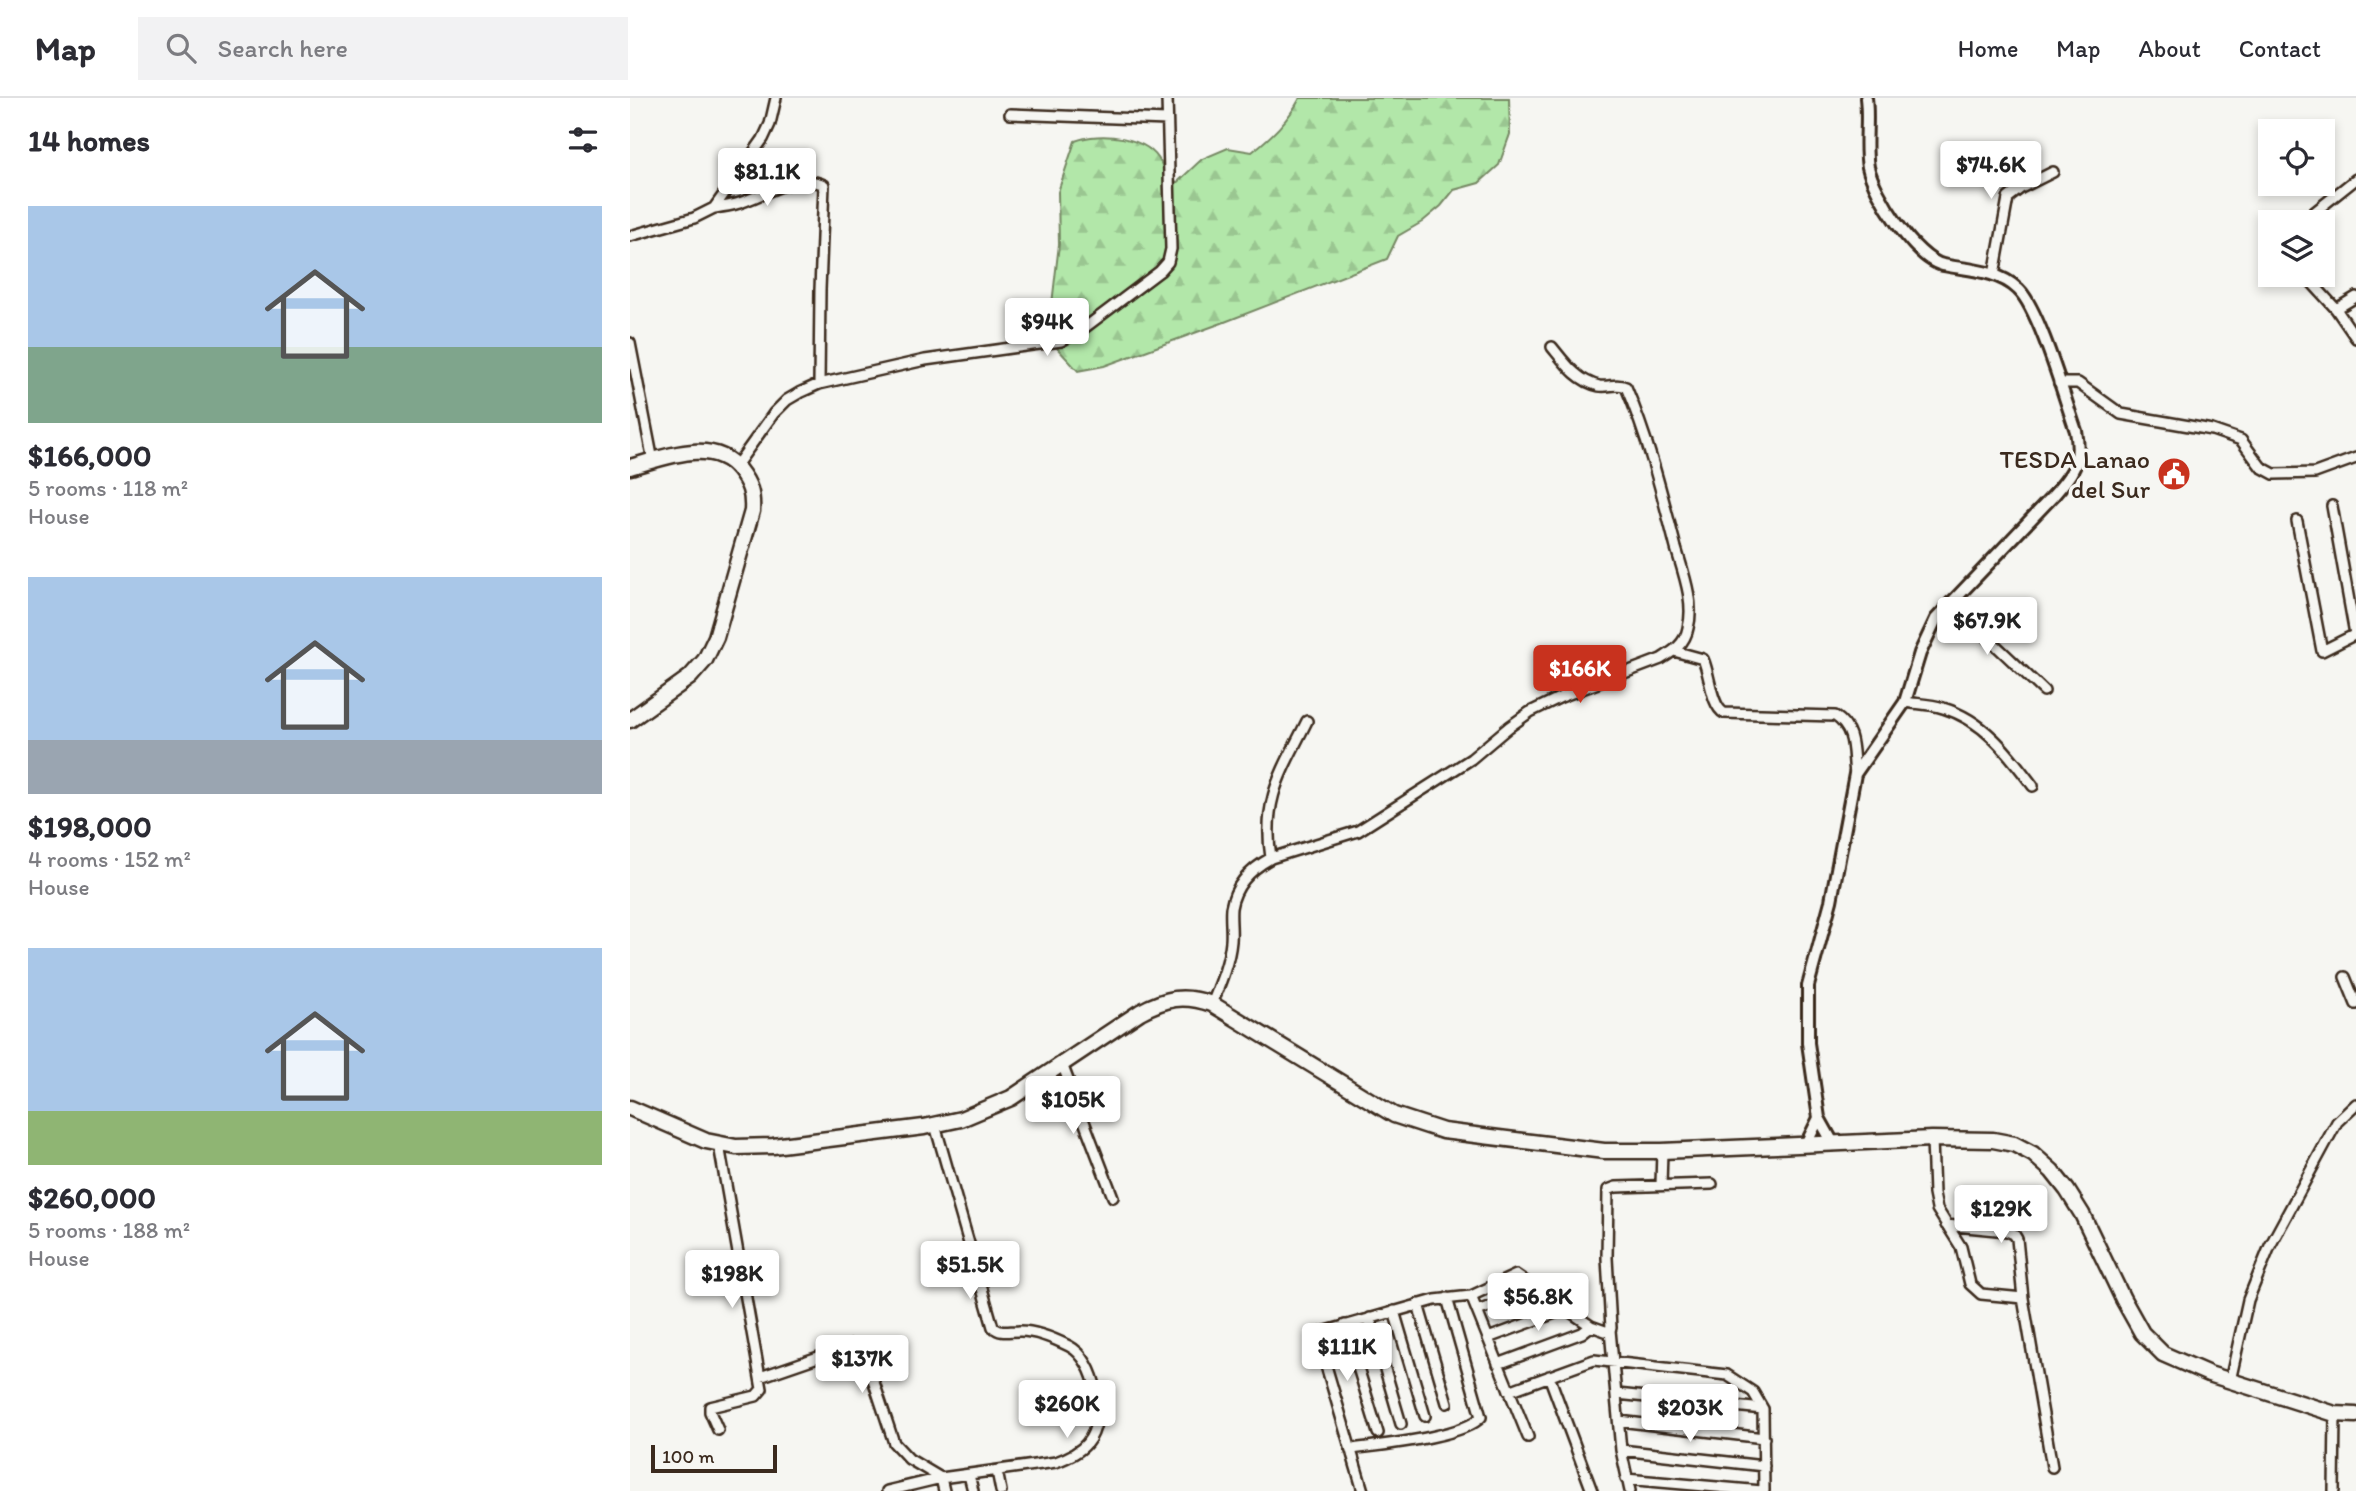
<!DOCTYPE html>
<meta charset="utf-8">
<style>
body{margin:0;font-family:Itim,sans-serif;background:#f2f2f3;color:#2b2b33;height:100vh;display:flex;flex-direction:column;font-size:26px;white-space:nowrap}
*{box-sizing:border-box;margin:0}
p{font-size:23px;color:#7c7c81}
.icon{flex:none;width:38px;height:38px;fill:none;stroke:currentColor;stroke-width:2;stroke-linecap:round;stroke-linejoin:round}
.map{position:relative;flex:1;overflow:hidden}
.sheet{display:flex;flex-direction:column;background:#fff;width:630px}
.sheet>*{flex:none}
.fabs{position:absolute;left:1628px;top:21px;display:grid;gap:14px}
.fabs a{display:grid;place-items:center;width:77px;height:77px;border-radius:0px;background:#fff;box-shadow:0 4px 10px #0003;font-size:35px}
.scale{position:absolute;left:21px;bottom:18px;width:126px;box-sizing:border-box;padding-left:7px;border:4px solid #3b2a1e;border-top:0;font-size:19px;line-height:24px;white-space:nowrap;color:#3b2a1e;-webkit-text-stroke:5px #f6f6f2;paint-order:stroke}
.price{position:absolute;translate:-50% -60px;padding:0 16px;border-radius:7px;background:#fff;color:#222;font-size:23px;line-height:46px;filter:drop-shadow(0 2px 4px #0008)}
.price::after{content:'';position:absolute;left:50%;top:42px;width:21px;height:16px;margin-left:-10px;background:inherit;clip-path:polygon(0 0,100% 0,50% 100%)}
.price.active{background:#c8321e;color:#fff}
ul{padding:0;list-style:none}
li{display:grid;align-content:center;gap:14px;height:371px;padding:0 28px}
li span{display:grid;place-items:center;height:217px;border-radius:0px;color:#555}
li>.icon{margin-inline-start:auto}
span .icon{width:126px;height:126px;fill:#fffc;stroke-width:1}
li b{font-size:30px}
h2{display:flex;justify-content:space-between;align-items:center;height:84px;padding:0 28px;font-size:30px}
header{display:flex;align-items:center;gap:42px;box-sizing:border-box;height:98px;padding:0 35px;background:#fff;border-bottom:2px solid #e1e1e2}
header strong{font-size:33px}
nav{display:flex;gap:38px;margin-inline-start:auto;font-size:24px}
.search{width:490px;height:63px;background:#f2f2f3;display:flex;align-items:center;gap:18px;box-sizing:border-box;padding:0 24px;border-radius:0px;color:#7c7c81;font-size:26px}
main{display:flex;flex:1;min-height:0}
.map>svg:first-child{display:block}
.forest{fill:url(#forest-firs);stroke:#768864;stroke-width:2}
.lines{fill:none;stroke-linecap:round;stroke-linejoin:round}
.minor-casing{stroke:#3b2a1e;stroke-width:14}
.tertiary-casing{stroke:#3b2a1e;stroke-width:16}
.primary-casing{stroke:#3b2a1e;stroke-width:19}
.minor{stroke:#f6f6f2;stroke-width:9}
.tertiary{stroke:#f6f6f2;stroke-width:10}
.primary{stroke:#f6f6f2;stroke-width:14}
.labels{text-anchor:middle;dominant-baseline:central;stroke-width:7;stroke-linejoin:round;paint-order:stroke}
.poi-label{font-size:26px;fill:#3b2a1e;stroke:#f6f6f2;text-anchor:end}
</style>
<header>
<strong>Map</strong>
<div class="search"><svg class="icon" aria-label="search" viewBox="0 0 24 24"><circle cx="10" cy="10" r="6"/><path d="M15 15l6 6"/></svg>Search here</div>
<nav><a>Home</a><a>Map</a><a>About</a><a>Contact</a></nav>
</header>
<main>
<section class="sheet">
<h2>14 homes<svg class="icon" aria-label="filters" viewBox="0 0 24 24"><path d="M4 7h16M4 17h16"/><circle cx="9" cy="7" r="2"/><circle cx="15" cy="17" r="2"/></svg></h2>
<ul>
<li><span style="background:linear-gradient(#a9c7e8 65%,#7fa58c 0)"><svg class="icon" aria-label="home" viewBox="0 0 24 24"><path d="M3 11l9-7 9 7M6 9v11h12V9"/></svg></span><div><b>$166,000</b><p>5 rooms · 118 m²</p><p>House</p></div></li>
<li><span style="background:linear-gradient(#a9c7e8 75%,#9aa5b1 0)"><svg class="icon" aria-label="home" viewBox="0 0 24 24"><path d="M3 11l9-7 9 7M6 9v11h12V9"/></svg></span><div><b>$198,000</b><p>4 rooms · 152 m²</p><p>House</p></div></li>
<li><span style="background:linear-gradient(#a9c7e8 75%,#8fb573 0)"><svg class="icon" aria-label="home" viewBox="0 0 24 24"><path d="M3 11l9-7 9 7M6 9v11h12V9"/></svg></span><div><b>$260,000</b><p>5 rooms · 188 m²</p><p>House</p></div></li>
</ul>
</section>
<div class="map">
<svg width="1726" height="1393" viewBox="0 0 1726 1393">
<defs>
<pattern id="forest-firs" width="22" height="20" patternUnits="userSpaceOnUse" patternTransform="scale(1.75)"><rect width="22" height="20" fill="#b2e7a9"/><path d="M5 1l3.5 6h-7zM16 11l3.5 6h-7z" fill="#9ac691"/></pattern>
</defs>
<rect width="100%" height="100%" fill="#f6f6f2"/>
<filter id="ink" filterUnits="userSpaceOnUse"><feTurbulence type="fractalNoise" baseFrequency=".0143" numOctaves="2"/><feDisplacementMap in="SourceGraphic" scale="14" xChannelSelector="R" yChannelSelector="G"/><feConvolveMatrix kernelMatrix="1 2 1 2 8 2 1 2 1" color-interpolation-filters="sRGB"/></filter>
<g filter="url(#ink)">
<path class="forest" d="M670,0H879L880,36L869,67L849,85L824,92L811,108L792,124L768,138L757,161L592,225L474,268L448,273L426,249L422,206L429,146L428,94L445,43C470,33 518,38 531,65C535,73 536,84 539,92L572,61L598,50L622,54C642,38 658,23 670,0Z"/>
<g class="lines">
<defs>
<path id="minor" d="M380,16L537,22
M84,110C91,109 99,108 106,106C133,99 166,73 194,87L190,192L189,286
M1672,124L1726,81
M0,138L64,120L84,110L133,41L140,26L146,0
M1364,177L1378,100L1391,90L1423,74
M1675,177L1706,211L1726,240
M1706,211L1726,199
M0,245L23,363
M1429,285H1448L1491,316L1582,332L1611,342L1631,369L1644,376L1685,375L1726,360
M106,368L144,315L157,302L169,295L189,286L295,262L431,243L453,231L530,173L538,164L541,151L537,0
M1702,408L1725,536
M1667,423L1692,553L1726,536
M1320,504L1414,593
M1044,553L1073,561C1080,576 1081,608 1094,615L1205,618C1226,632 1222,653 1225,676
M1275,604C1287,606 1301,606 1313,610C1354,622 1379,656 1403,688
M641,760C632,700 652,674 677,623
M1715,879L1726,906
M582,906C590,886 599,865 601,843C602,832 600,821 601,810C605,786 621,771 641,760L728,733L841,661L879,629L900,614L931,599L1031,561C1044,553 1055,546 1058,530C1065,505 1053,474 1046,450C1032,396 1018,340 996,289C986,284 979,290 969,288C947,283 935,265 922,249
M432,966L483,1099
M1302,1041L1304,1096L1307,1111L1331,1149L1340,1186L1351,1196L1393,1200L1422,1369
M1031,1087L1032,1053
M1316,1127L1377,1133L1384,1136L1387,1141L1393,1200
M841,1198L898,1339
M788,1206L817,1305
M764,1213L795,1318
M847,1213L910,1191
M740,1220L771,1326
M715,1227L748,1335
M980,1232L991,1352L1000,1393
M858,1240L936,1211
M868,1266L952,1235L961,1228
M919,1278L962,1393
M130,1279L223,1247L230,1248L234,1254L264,1345L279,1361L311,1380L314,1393
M1600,1283L1618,1202L1640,1148L1707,1024L1726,1006
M879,1293L964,1262L1097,1277L1123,1294L1133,1311L1134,1393
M987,1296L1133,1311
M989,1323L1134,1340
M88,1332L80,1314V1309L126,1298L132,1291L89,1047
M722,1351C750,1347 834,1339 851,1319L817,1200
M991,1352L1134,1368
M367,1373L371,1393
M339,1377L343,1393
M996,1381L1132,1393
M257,1393L311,1380L426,1364C437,1360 450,1354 457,1345C477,1321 467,1262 439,1248C425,1241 405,1232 388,1233C378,1233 371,1236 363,1229L305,1027
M733,1393L689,1244L693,1234L805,1202L841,1198L886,1177L961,1228L978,1234L981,1230L977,1160L978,1092L986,1089L1082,1086
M1704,1393L1705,1316"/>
<path id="tertiary" d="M1203,1045L1189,1020L1178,945V888L1201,803L1225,676L1275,604L1290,555L1306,521L1423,398C1443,375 1452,365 1446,333C1435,302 1409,210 1388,191C1368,172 1338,172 1313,167C1285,161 1244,96 1238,69C1234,48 1239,23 1236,0
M1176,1046L1189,1020"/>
<path id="primary" d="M0,369C34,360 83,338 109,372C120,386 123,396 122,413L86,539L75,562L60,579L0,622
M0,1010L76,1043L106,1049L143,1048L294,1029L331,1021L381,1000L510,914C536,900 553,896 582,906L764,1017L813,1033L974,1053H1032L1302,1041L1363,1042L1384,1046L1403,1056L1422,1073L1437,1092L1452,1116L1493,1201L1512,1235L1533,1256L1579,1276L1705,1316L1726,1317"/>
</defs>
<use href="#minor" class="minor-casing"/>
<use href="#tertiary" class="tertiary-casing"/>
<use href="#primary" class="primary-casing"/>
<use href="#minor" class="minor"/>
<use href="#tertiary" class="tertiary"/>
<use href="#primary" class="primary"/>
</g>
</g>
<defs>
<symbol id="civic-disc" viewBox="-11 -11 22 22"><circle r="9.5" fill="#c8321e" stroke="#f6f6f2"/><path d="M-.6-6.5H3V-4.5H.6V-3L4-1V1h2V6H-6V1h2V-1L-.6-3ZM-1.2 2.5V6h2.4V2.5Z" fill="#fff"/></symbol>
</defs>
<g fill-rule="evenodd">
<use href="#civic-disc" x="1525" y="357" width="38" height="38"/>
</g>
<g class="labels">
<g class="poi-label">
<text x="1520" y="361">TESDA Lanao<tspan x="1520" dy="30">del Sur</tspan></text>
</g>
</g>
</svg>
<div class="fabs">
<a><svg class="icon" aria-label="locate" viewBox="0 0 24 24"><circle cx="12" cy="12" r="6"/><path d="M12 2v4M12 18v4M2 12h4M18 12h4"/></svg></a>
<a><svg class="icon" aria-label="layers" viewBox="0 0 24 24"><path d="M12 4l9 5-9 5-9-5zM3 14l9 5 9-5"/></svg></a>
</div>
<div class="scale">100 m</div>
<b class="price" style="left:1361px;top:103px">$74.6K</b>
<b class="price" style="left:137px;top:110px">$81.1K</b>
<b class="price" style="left:417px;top:260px">$94K</b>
<b class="price" style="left:1357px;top:559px">$67.9K</b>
<b class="price active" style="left:950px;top:607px">$166K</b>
<b class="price" style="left:443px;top:1038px">$105K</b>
<b class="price" style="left:1371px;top:1147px">$129K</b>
<b class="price" style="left:340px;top:1203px">$51.5K</b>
<b class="price" style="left:102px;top:1212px">$198K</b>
<b class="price" style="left:908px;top:1235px">$56.8K</b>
<b class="price" style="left:717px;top:1285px">$111K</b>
<b class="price" style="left:232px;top:1297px">$137K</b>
<b class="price" style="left:437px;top:1342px">$260K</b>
<b class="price" style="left:1060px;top:1346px">$203K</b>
</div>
</main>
